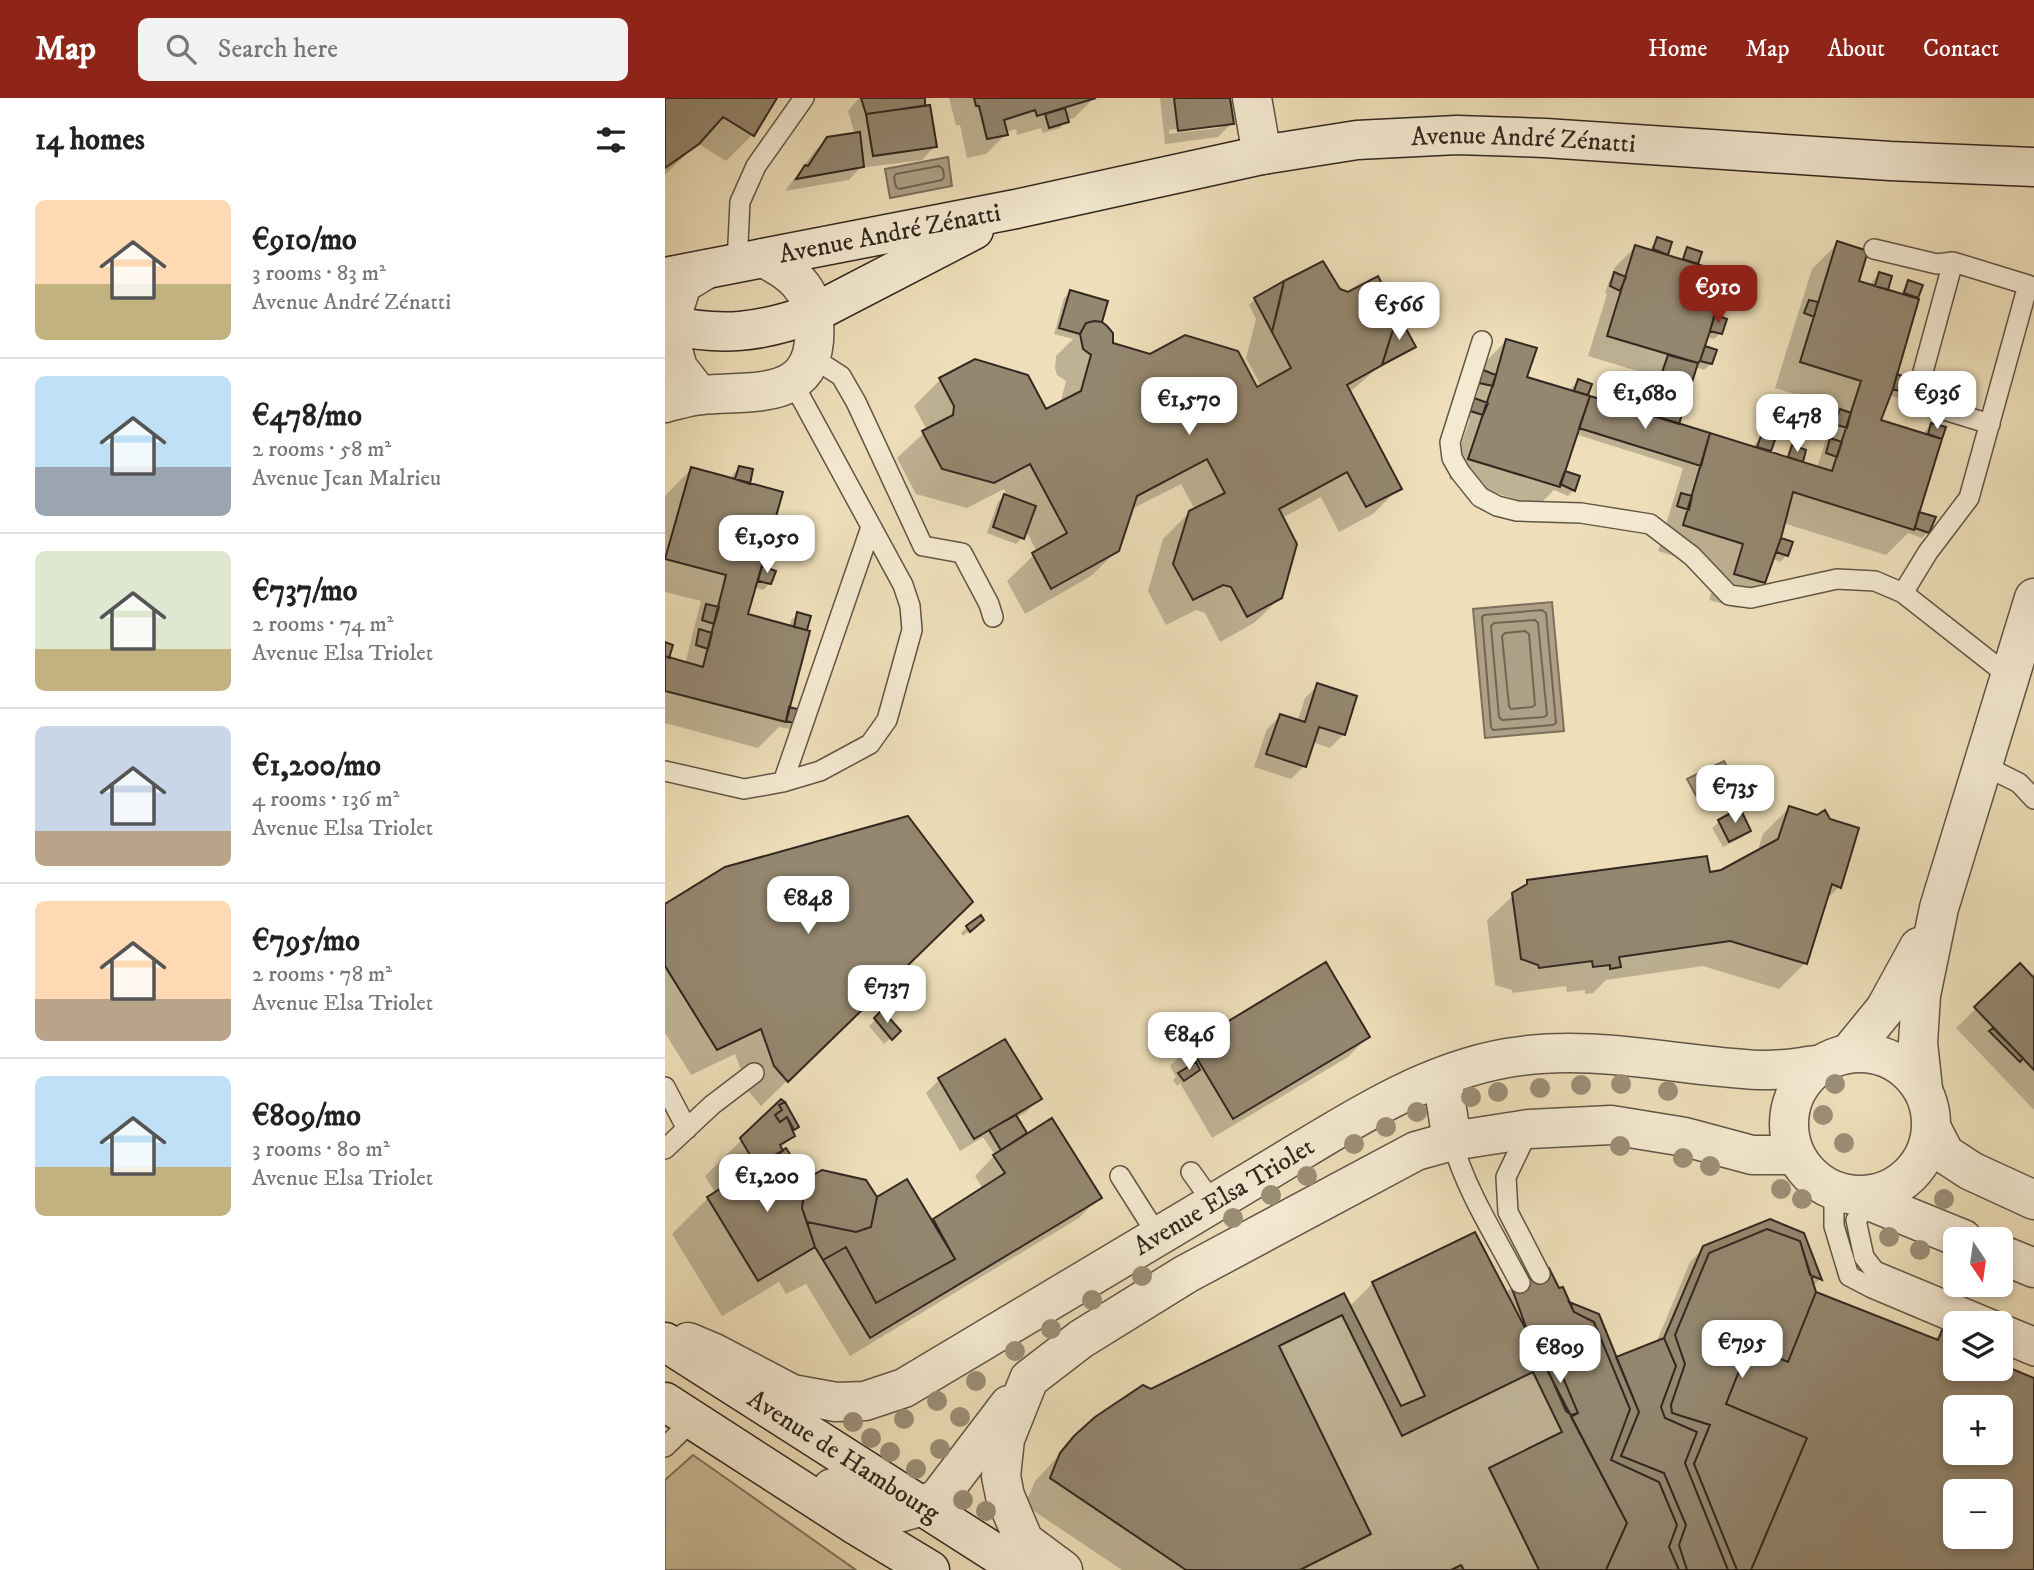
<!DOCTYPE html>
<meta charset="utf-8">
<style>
body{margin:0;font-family:"IM FELL DW Pica",serif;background:#f2f2f2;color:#222;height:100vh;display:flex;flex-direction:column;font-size:26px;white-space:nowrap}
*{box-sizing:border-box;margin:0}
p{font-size:23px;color:#767676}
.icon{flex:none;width:38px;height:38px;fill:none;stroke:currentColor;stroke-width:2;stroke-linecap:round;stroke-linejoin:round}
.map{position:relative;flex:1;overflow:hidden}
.side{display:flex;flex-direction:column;background:#fff;width:665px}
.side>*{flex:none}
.needle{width:46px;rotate:167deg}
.tools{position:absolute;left:1278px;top:1129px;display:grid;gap:14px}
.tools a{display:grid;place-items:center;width:70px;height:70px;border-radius:10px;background:#fff;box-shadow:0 4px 10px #0003;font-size:35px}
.price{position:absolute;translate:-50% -60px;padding:0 16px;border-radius:14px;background:#fff;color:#222;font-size:23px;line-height:46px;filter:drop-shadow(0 2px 4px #0008)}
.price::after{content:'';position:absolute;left:50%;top:42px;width:21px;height:16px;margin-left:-10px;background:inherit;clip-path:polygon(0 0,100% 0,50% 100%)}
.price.selected{background:#8f2418;color:#fff}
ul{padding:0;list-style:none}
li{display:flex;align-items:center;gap:21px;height:175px;padding:0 35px}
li+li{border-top:2px solid #e0e0e0}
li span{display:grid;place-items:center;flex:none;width:196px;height:140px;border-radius:10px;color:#555}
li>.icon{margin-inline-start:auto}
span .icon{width:84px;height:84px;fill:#fffc;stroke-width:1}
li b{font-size:30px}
h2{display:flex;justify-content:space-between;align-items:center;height:84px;padding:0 35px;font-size:30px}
header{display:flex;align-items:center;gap:42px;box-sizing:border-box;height:98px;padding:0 35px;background:#8f2418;color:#fff}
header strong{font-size:33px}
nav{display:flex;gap:38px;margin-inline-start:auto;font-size:24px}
.search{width:490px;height:63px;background:#f2f2f2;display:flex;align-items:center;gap:18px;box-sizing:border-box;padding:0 24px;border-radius:10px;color:#767676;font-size:26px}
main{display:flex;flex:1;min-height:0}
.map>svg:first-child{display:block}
.green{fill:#cec0a0;stroke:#807460;stroke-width:2}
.water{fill:#aea086;stroke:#7c705d;stroke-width:2}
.shadow{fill:#0003;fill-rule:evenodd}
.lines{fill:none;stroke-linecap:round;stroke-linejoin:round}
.shore{stroke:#706453;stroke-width:2}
.building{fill:#948770;stroke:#322720;stroke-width:2;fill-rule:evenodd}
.lane-casing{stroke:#615546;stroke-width:22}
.street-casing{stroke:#615546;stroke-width:41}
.secondary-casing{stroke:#322720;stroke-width:41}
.lane{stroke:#f4ead2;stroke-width:19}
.street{stroke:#f4ead2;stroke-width:38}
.secondary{stroke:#f4ead2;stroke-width:38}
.tree{fill:#9c8f77}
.labels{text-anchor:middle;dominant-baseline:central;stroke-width:6;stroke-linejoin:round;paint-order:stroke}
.street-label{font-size:26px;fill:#322720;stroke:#f4ead2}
</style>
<header>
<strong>Map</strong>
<div class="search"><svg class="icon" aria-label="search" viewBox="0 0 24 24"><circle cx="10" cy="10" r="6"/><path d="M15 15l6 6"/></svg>Search here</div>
<nav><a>Home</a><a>Map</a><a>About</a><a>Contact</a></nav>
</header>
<main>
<section class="side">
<h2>14 homes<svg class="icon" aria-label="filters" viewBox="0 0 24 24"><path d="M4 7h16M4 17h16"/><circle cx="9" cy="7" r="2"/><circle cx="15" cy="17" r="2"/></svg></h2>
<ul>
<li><span style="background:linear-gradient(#ffd9b3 60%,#c2b280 0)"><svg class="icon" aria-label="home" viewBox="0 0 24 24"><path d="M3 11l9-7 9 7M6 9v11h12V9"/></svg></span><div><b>€910/mo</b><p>3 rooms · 83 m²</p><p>Avenue André Zénatti</p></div></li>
<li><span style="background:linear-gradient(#bfe0f5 65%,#9aa5b1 0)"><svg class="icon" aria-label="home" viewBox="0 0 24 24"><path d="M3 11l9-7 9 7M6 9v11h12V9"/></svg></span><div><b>€478/mo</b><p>2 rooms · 58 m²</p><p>Avenue Jean Malrieu</p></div></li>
<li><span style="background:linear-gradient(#dfe7d0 70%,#c2b280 0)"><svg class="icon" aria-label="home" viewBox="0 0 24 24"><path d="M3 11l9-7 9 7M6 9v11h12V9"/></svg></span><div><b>€737/mo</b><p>2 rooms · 74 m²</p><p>Avenue Elsa Triolet</p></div></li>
<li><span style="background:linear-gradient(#c9d6e8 75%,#b9a48a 0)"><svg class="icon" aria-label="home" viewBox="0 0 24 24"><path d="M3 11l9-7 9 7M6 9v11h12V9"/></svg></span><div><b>€1,200/mo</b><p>4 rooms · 136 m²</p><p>Avenue Elsa Triolet</p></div></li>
<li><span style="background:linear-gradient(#ffd9b3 70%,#b9a48a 0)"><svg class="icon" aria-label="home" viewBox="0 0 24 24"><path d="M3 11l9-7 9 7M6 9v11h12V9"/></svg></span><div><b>€795/mo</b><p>2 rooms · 78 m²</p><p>Avenue Elsa Triolet</p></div></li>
<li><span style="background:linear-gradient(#bfe0f5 65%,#c2b280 0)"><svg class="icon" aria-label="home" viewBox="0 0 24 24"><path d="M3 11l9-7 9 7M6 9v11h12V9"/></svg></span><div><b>€809/mo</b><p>3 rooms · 80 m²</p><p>Avenue Elsa Triolet</p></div></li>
</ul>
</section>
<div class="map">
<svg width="1369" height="1472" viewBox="0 0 1369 1472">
<rect width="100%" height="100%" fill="#eedfba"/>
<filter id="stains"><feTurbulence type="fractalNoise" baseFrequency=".00286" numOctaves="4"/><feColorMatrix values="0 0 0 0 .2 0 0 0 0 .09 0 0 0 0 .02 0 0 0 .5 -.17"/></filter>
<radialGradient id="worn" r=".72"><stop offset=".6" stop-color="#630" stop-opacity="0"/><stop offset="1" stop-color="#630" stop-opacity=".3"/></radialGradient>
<path class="green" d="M28,1357L191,1472H0V1382Z"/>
<path class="water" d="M283,59L287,88L225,100L220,71Z
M887,504L899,633L820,640L808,511Z
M1059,663L1071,686L1035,705L1022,681Z"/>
<path class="shadow" d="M0,0H110L87,37L61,63L32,45L0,77Z
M194,0H258L270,48L257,62L195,70L184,82L120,93L149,54L163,40L190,37L183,13Z
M284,0H429L409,20L401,22L395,30L378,35L376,30L352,37L351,31L340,34L341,36L321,56L302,60L295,27H291Z
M495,0H563L567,25L553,39L500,46ZM554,26V30L504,36V32Z
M993,141L1001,156L999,158L1015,163L1023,151L1032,165L1029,167L1046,224L1050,219L1056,235L1049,241L1041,239L1038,249L1049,253L1046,266L1039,272L1030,269L1011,327L1088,350L1090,346L1096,340L1104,352L1102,355L1120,360L1123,354L1118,366L1121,368L1127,354H1123L1128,349L1139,353L1136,365L1152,370L1171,309L1110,290L1147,171L1173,145L1192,184L1206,188L1208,182L1214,176L1221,192L1236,196L1238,191L1244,185L1251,199L1230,277L1239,294L1233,300L1224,297L1214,323L1259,337L1260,333L1266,326L1276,340L1253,416L1263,434L1257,440L1243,435L1221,457L1118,425L1114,440L1126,445L1121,458L1115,464L1107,460L1098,484L1072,510L1044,502L1053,472L993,453L1018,370L910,336L898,374L909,392L903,398L889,392L873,408L784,381L805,321L800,319L804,308L810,302L813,292L809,291L812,280L818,275L821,263L841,243L860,280L906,294L907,289L913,283L921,296L919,298L956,310L988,293L992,279L923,258L942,196L940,195L944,183L947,179L950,169L970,149L984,153L987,148Z
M674,193L748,249L742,255L709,273L684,295L734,390L708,416L674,434L656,399L617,420L616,499L589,525L555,544L540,515L531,512L501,527L483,493L498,441L525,414L530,412L516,386L465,412L453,452L426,478L360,516L342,483L372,454L360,431L357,440L351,446L322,435L333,404L339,398L343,399L339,391L302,410L251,396L232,360L262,332L249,308L275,282L310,263L380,314L395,306L401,283L392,277L390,270L391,258L408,241L389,236L399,200L406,194L435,225L447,246L592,291L596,288L581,260L591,221L584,207L590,201Z
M74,370L83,387L101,446L106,441L112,455L106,462L97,460L93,474L97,470L105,485L98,492L89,489L81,518L125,530L126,522L133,516L140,531L138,533L122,610L131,625L125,631L114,629L93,650L0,625V546L2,561L20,566L36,503L0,494V398L26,371L66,382L68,376Z
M653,587L679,636L665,650L647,644L639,668L626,681L589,669L602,631L615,618L632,624L640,600Z
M1124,710L1174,789L1159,804L1140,865L1114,891L1038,868L941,882L928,895L920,896V892L902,894L901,888L848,895L847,892L830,887L822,822L863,784L1044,776L1057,774L1092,755L1098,736Z
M1075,713L1084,732L1078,739L1058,749L1047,730L1054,724Z
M0,808L280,830L96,1008L84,994L70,956L26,977L0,935Z
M311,828L298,838L296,835L302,829Z
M1355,868L1365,879L1369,875V1012L1291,930Z
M217,915L234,933L219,946L204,928Z
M703,939L683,959L547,1040L515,985L512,988L508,982L511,979L505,968L525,948Z
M274,982L374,1000L361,1014L351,1020L360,1035L354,1041L434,1100L414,1120L185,1258L141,1186L121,1196L114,1184L57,1218L7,1136L43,1100L51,1096L40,1078L116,1003L132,1028L126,1034L127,1038L115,1051L141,1083L211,1101L266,1124L318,1091L310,1078L330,1057L318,1039L295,1053L261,995Z
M1137,1136L1155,1181L1148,1188L1150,1195L1269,1242L1278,1234L1290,1270L1369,1282V1472H457L360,1407L370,1383L411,1339L486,1293L684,1209L708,1185L840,1196L847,1189L903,1205L950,1261L991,1245L1025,1164L1039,1150ZM1290,1309H1335V1354H1290ZM1290,1393H1335V1438H1290Z"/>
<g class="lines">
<path class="shore" d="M274,68L278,71L279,79L277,82L234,91L231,89L229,79L231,76Z
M877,512L881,515L891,625L888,627L828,632L826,629L817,519L819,517Z
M870,522L873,525L882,617L879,619L837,622L834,619L826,528L829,525Z
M860,533L864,536L870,607L867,609L846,611L844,608L837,538L840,535Z
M1054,673L1058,675L1059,684L1040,694L1037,693L1033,687L1034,684Z"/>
</g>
<path class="building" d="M0,0H112L89,38L58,19L34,46L0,70Z
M196,0H260V8L201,16Z
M309,0H431L372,18L370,12L339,22L343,37L322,41L314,8H311Z
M509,0H565L569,26L513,33Z
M265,7L272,49L208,58L201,16Z
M400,10L404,24L384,30L380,16Z
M195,34L199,69L131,81L140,67L143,68L162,39Z
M992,139L1007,144L1003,157L988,151Z
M1172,143L1203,153L1194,183L1254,201L1228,291L1216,322L1277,341L1249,432L1128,394L1116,440L1100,485L1069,476L1078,446L1018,427L1045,335L1167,373L1196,283L1135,264Z
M970,147L1061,175L1045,233L1035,263L1033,265L942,238Z
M1022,149L1037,154L1033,166L1018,161Z
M658,163L675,191L683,194L713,178L733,216L717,267L682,287L737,391L701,409L682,374L614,411L632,446L617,500L582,519L566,489L558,487L528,502L508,466L524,413L560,395L542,361L472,398L454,453L386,491L367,455L402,435L365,366L329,385L277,371L257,333L288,317L289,308L274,280L310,261L363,277L381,311L416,293L426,257L418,251L415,236L421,225L429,223L437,224L442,228L448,235V245L485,256L520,237L573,253L592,289L626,270L607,234L619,183Z
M949,174L961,179L955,193L945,188Z
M1214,174L1227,178L1223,192L1210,188Z
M1243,182L1258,187L1253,200L1239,195Z
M619,183L614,206L607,234L589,200Z
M405,192L443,203L437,224L429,223L421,225L415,236L394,230Z
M1144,202L1153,204L1149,219L1139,215Z
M733,216L751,249L717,267L725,241Z
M1050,217L1062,221L1057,236L1045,233Z
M841,241L872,250L862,279L925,298L895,389L803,361L831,277Z
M1040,248L1052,252L1047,266L1035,263Z
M1003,257L1033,265L1014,326L956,308L992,289Z
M818,272L831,277L828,288L814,285Z
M1232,276L1245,281L1241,295L1228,291Z
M913,281L927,286L923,297L909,293Z
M925,298L1045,335L1036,368L914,330Z
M809,300L823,305L818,317L805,313Z
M1175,311L1186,315L1182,330L1169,326Z
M1266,325L1281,329L1277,341L1263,336Z
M1096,338L1110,342L1106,353L1092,349Z
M1165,340L1177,344L1172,359L1161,355Z
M1127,347L1141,352L1138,364L1123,359Z
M74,368L88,371L85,386L70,381Z
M26,369L118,394L83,516L145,533L121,624L0,593V558L38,569L61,477L0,461Z
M900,373L915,378L910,393L895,386Z
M1016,395L1027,398L1024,412L1012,408Z
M339,396L371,408L359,441L328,429Z
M1254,414L1271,419L1264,435L1250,430Z
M106,439L117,442L114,456L101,454Z
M1116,440L1128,444L1123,458L1111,454Z
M97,468L111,473L106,486L93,483Z
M41,506L54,509L49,526L37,522Z
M132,514L146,518L142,532L129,529Z
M34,531L47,535L43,551L31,547Z
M0,544L8,547L4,560L0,558Z
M652,585L692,598L680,637L654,629L641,669L601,656L615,616L640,624Z
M124,609L136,612L132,626L121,623Z
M1124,708L1152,717L1160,712L1165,721L1194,730L1176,790L1167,786L1142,866L1065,843L954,859L956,869L945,871V867L928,869L927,863L874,870L873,867L856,861L847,795L862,786V782L1042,758L1045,774L1056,772L1113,741Z
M1075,710L1086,733L1064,744L1053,722Z
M243,718L308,804L123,984L109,968L96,931L52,952L0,868V806L60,769Z
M316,817L319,822L305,834L301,828Z
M661,864L705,939L568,1021L524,947Z
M1355,865L1369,880V972L1309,909Z
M217,912L236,933L227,942L209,920Z
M1328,930L1358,960L1355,964L1324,933Z
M340,941L377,1001L309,1041L273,980Z
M531,964L535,972L519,983L513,975Z
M116,1001L120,1004L114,1007L117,1012L110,1017L115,1024L122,1019L130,1038L115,1047L118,1053L92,1069L75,1040Z
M120,1004L134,1029L129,1032L122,1019L115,1024L110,1017L117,1012L114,1007Z
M351,1017L362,1035L336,1052L324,1032Z
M387,1020L437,1100L205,1240L158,1162L181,1149L211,1205L290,1161L268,1121L340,1075L328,1057Z
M121,1050L141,1081L137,1110L150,1149L93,1183L42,1099Z
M157,1072L201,1082L212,1099L206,1129L191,1134L142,1124L137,1110L141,1081Z
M242,1081L290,1161L211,1205L181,1149L158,1162L150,1149L142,1124L191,1134L206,1129L212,1099Z
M1105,1121L1139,1135L1157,1182L1145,1177L1135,1143L1102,1131L1044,1155L1010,1237L1020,1266L1006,1307L1007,1315L1045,1327L1029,1366L1072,1472H1063L1020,1365L1032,1334L1000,1320L996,1309L1011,1268L999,1240L1038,1148Z
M1102,1131L1135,1143L1151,1194L1123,1264L1084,1248L1061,1306L1142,1340L1086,1472H1072L1029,1366L1045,1327L1007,1315L1006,1307L1020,1266L1010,1237L1044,1155Z
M810,1134L962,1425L941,1472H521L385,1380L395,1355L409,1338L430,1319L478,1287L486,1291L679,1195L736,1308L760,1298L707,1184Z
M884,1170L894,1190L898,1189L909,1214L929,1224L965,1311L946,1362L994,1384L1012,1427L1004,1449L1014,1472H941L962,1425L906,1319L913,1315L889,1258L878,1261L861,1229L846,1188Z
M1151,1194L1273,1242L1277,1232L1290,1237V1270H1335V1266L1369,1280V1472H1086L1142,1340L1061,1306L1084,1248L1123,1264ZM1290,1309H1335V1354H1290ZM1290,1393H1335V1438H1290Z
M904,1204L934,1216L974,1314L956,1358L999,1375L1021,1427L1014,1447L1022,1472H1014L1004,1449L1012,1427L994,1384L946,1362L965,1311L929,1224L909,1214Z
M677,1217L737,1338L868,1274L897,1334L824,1370L874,1472H799L796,1467L786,1472H635L706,1436L614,1248Z
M999,1240L1011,1268L996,1309L1000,1320L1032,1334L1020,1365L1063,1472H1022L1014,1447L1021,1427L999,1375L956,1358L974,1314L951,1259Z
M889,1258L913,1315L906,1317L901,1313L878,1261Z"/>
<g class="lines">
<defs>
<path id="lane" d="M1209,151L1272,166L1288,164L1363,187L1304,400L1263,454L1238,495L1345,579
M1288,164L1250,303L1325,326
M72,165L75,104L91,68L139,0
M817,243L785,344L787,360L795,374L815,399L832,408L852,413L916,415L985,426L1027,458L1064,497L1086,500L1172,481L1210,483L1238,495
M145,258L176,278L191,304L258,448L297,455L324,506L328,519
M1318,667L1354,685L1369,701
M0,673L79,691L118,684L155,673L205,646L222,622L247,532L245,508L238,487L128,285
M118,684L206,429
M0,989L22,1031
M864,1031L841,1079L843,1114L875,1176
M787,1043C801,1093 831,1139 855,1185
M0,1051L47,1007L89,975
M526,1074L548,1105
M455,1078L493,1138
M1169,1092V1128L1184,1178L1207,1190L1290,1225
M1206,1103L1191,1122L1199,1159L1210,1173L1369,1239
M1335,1244L1369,1258
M0,1349L28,1322"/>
<g id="street">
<path d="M587,0L597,57"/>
<path d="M34,297L13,270L5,242L4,227L17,186L42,171"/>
<path d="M0,305C12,302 24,298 37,297C94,292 155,304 149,223C147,190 126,173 98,160"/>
<path d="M1185,954L1220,911L1254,849"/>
<circle cx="1195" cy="1026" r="71"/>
<path d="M777,979L787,1043"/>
<path d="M1258,991L1253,945L1256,897L1274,810L1369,500"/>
<path d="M1267,1031L1280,1056L1306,1073L1369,1102"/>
<path d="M1192,1098L1298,1141"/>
<path d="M1335,1156L1369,1170"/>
<path id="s1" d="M23,1244L49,1255L127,1296L171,1304L200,1303L239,1290C357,1219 475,1148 594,1078C672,1032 751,976 842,960C926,945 1011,968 1095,972C1114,973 1134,969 1153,967"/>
<path d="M167,1390L209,1417L237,1414L258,1408L274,1399L344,1307"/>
<path d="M398,1472L359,1443L340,1398L336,1378L340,1341L364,1281L416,1241L521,1176L751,1053L787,1043L864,1031L946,1027L1020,1039L1087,1057H1130"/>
</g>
<g id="secondary">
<path id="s2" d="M0,179L351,111L597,57L692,42L792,37L880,40L1225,63L1369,69"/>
<path d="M0,226C56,239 95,235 149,215L309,132"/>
<path id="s3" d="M0,1244L357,1472"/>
<path d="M0,1304L192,1428L265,1472"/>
</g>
</defs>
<use href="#lane" class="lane-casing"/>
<use href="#street" class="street-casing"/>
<use href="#secondary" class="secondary-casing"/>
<use href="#lane" class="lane"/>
<use href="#street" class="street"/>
<use href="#secondary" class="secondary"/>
</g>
<g class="tree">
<circle cx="956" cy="986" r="10"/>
<circle cx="1170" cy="986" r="10"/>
<circle cx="916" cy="987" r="10"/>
<circle cx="875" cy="990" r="10"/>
<circle cx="1003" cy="993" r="10"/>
<circle cx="833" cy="994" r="10"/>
<circle cx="806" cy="999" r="10"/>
<circle cx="752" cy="1014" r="10"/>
<circle cx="1158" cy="1017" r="10"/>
<circle cx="721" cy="1029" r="10"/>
<circle cx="1179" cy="1045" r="10"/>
<circle cx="689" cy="1046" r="10"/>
<circle cx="955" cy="1048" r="10"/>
<circle cx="1018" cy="1060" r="10"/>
<circle cx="1045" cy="1068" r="10"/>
<circle cx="642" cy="1078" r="10"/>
<circle cx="1116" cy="1091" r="10"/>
<circle cx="606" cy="1097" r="10"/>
<circle cx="1137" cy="1101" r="10"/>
<circle cx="1279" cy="1101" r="10"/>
<circle cx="568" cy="1120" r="10"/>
<circle cx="1224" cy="1139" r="10"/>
<circle cx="1255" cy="1152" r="10"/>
<circle cx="477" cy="1178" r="10"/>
<circle cx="427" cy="1202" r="10"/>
<circle cx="386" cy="1231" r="10"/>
<circle cx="350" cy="1253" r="10"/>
<circle cx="311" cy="1283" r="10"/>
<circle cx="272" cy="1303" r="10"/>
<circle cx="295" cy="1319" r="10"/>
<circle cx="239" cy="1321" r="10"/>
<circle cx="188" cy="1324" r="10"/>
<circle cx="206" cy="1340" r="10"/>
<circle cx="275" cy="1351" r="10"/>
<circle cx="225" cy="1354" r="10"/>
<circle cx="251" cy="1371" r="10"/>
<circle cx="298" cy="1402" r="10"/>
<circle cx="321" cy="1413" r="10"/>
</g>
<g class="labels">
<g class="street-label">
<text stroke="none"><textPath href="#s2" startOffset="872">Avenue André Zénatti</textPath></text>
<text stroke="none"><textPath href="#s2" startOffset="229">Avenue André Zénatti</textPath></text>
<text stroke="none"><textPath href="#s1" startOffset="604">Avenue Elsa Triolet</textPath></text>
<text stroke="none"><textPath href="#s3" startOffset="212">Avenue de Hambourg</textPath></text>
</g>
</g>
<rect width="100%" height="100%" filter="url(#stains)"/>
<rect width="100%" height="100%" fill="url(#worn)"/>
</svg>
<div class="tools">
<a><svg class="needle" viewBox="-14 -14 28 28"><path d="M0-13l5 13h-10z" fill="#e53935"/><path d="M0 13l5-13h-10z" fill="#767676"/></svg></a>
<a><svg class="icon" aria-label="layers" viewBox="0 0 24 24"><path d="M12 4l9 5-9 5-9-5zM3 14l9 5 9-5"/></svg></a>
<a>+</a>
<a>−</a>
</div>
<b class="price selected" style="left:1053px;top:227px">€910</b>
<b class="price" style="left:734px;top:244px">€566</b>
<b class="price" style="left:980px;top:333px">€1,680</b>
<b class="price" style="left:1272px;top:333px">€936</b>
<b class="price" style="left:524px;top:339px">€1,570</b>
<b class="price" style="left:1132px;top:356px">€478</b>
<b class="price" style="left:102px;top:477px">€1,050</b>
<b class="price" style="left:1070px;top:727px">€735</b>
<b class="price" style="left:143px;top:838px">€848</b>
<b class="price" style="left:222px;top:927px">€737</b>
<b class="price" style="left:524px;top:974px">€846</b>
<b class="price" style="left:102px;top:1116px">€1,200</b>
<b class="price" style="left:1077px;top:1282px">€795</b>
<b class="price" style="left:895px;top:1287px">€809</b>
</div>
</main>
